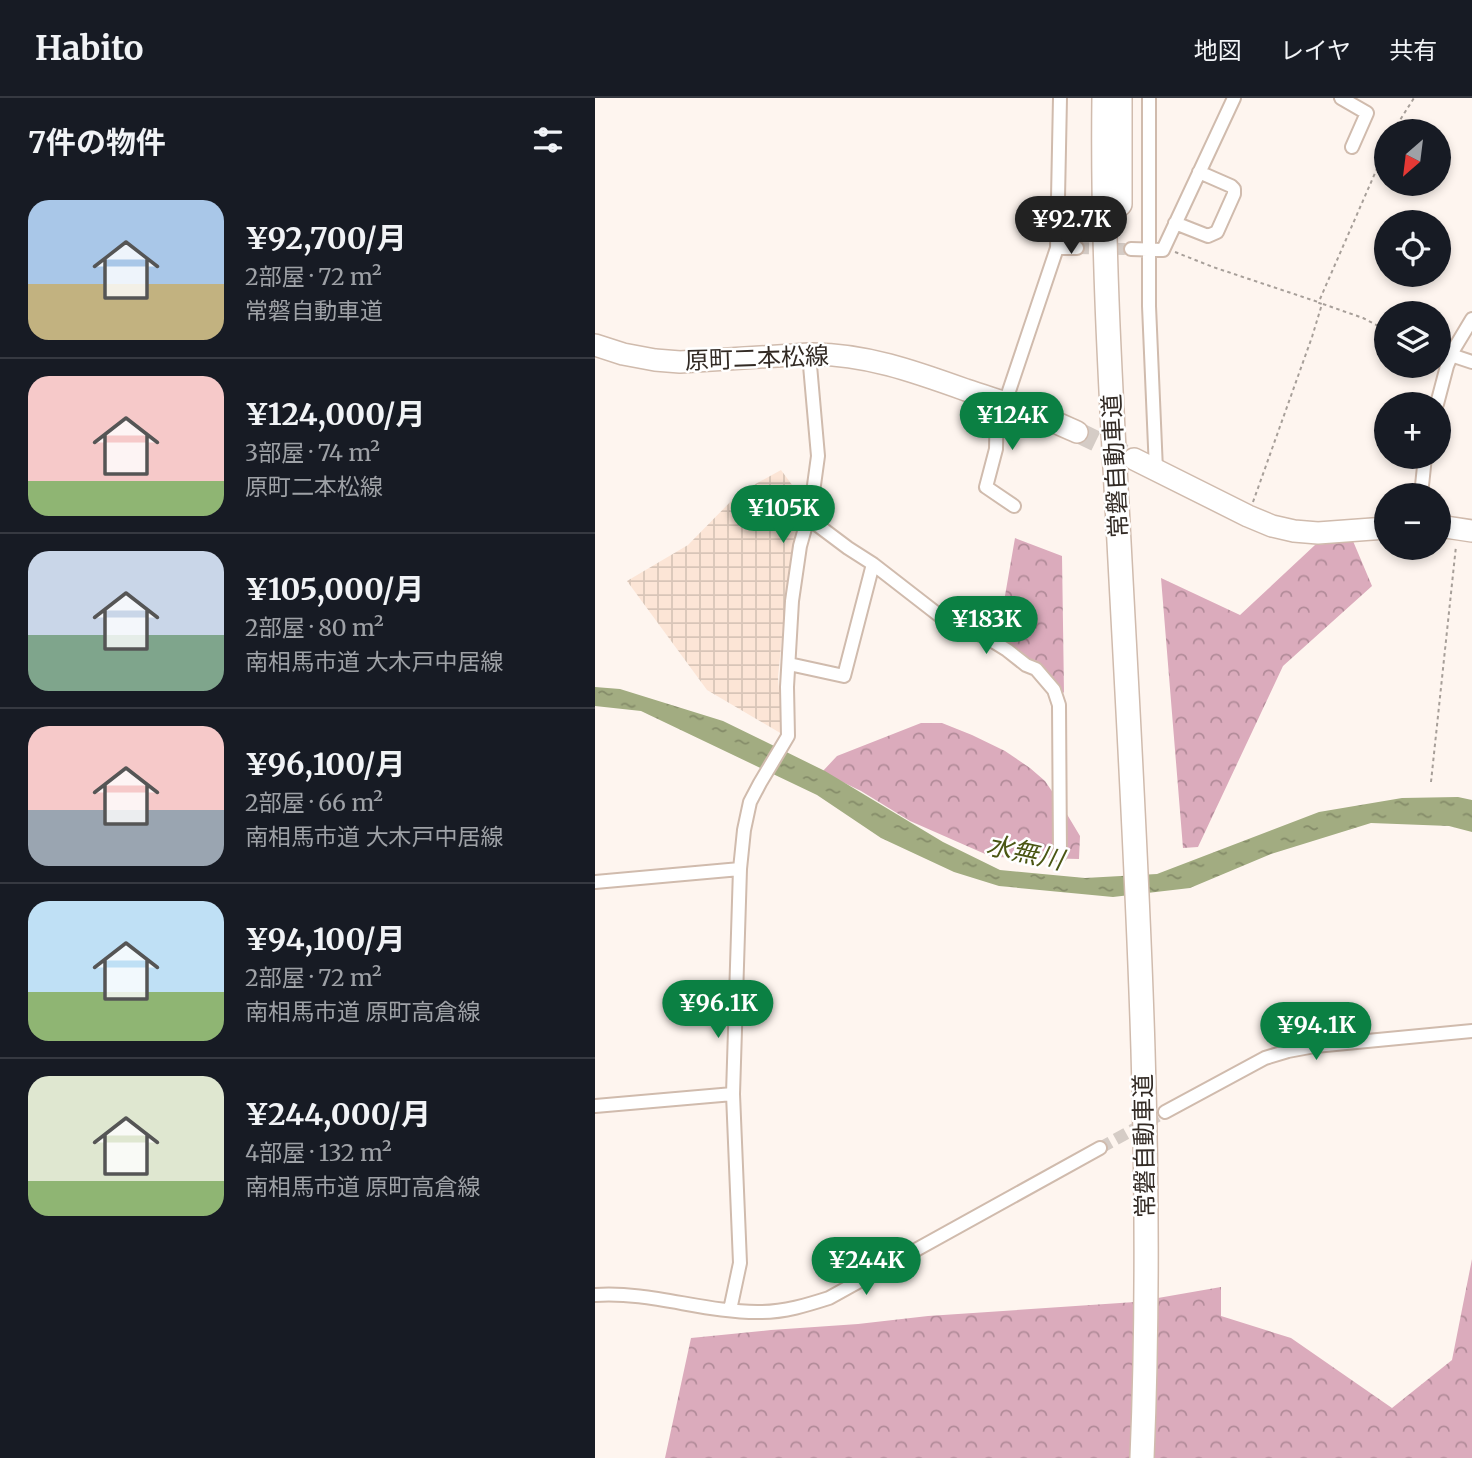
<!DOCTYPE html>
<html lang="ja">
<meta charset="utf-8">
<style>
body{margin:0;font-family:Merriweather,"Noto Sans JP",serif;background:#20242c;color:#f1f3f6;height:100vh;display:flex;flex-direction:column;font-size:26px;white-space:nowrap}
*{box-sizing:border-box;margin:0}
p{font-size:23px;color:#9ea1a6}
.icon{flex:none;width:38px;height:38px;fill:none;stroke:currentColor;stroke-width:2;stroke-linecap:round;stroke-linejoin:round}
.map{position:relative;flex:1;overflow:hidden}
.sheet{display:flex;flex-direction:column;background:#171b24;width:595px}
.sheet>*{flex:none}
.needle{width:46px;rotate:208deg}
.tools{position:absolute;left:779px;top:21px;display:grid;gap:14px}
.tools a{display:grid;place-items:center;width:77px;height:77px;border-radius:50%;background:#171b24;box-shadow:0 4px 10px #0003;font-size:35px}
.price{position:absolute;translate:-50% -60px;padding:0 16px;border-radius:24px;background:#0b8043;color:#fff;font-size:23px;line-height:46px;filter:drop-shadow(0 2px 4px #0008)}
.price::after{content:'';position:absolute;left:50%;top:42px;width:21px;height:16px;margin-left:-10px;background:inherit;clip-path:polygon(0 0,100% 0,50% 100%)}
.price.active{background:#222;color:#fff}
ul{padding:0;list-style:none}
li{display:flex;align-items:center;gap:21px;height:175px;padding:0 28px}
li+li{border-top:2px solid #363941}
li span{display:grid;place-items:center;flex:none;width:196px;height:140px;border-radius:21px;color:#555}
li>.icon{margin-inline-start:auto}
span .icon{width:84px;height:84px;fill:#fffc;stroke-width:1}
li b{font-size:30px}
h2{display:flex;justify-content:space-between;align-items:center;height:84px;padding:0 28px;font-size:30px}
header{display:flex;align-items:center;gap:42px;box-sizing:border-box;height:98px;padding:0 35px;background:#171b24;border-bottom:2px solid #363941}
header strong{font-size:33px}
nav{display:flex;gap:38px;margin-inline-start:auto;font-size:24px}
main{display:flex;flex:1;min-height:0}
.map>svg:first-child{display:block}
.industrial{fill:url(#industrial-grid)}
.forest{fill:url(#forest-crowns)}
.water{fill:url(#water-ripples)}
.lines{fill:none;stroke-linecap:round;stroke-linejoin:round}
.street-tunnel{stroke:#d5ccc6;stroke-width:12;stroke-dasharray:12 6;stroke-linecap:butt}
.primary-tunnel{stroke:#d5ccc6;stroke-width:21;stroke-dasharray:21 10;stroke-linecap:butt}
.street-casing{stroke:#d0bbad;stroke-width:16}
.primary-casing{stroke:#d0bbad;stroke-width:24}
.highway-casing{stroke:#d0bbad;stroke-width:26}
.path{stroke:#a79f99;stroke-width:2;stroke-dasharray:3.5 3.5;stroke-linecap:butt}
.street{stroke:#fff;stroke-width:12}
.primary{stroke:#fff;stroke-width:21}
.highway{stroke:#fff;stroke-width:23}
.labels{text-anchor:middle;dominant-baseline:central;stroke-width:5;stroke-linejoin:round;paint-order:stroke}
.street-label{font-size:24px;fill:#322a24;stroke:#fff}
.water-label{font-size:26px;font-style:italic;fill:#4a5613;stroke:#fff}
</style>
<header>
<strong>Habito</strong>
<nav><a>地図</a><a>レイヤ</a><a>共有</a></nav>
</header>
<main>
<section class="sheet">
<h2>7件の物件<svg class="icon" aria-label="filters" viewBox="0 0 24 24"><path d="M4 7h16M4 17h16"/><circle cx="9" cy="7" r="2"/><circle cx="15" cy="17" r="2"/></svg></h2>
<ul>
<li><span style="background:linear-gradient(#a9c7e8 60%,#c2b280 0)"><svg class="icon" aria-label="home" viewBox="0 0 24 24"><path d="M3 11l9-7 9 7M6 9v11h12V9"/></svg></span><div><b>¥92,700/月</b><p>2部屋 · 72 m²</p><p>常磐自動車道</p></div></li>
<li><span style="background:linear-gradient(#f6c9c9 75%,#8fb573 0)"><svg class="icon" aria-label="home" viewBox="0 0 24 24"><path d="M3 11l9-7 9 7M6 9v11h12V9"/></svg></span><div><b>¥124,000/月</b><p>3部屋 · 74 m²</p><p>原町二本松線</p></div></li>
<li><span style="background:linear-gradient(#c9d6e8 60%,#7fa58c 0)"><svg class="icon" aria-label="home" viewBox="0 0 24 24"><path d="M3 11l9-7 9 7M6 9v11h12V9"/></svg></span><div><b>¥105,000/月</b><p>2部屋 · 80 m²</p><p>南相馬市道 大木戸中居線</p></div></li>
<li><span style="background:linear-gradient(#f6c9c9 60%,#9aa5b1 0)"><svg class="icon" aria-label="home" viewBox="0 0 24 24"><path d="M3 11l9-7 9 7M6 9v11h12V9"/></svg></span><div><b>¥96,100/月</b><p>2部屋 · 66 m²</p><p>南相馬市道 大木戸中居線</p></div></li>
<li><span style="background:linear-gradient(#bfe0f5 65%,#8fb573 0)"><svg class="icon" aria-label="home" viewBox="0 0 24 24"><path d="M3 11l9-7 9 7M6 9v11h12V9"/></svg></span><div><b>¥94,100/月</b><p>2部屋 · 72 m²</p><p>南相馬市道 原町高倉線</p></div></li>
<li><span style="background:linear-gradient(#dfe7d0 75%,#8fb573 0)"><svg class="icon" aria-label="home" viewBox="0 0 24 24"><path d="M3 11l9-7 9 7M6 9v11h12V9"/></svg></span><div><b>¥244,000/月</b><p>4部屋 · 132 m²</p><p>南相馬市道 原町高倉線</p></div></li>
</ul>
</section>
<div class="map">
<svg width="877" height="1360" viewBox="0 0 877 1360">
<defs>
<pattern id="industrial-grid" width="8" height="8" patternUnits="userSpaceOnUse" patternTransform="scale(1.75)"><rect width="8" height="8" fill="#fce5d6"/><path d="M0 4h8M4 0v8" fill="none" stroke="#d8c5b8"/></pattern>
<pattern id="forest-crowns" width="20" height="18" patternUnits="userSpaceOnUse" patternTransform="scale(1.75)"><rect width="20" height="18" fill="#dbabbc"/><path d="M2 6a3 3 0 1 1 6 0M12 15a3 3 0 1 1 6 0" fill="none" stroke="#b28b99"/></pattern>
<pattern id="water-ripples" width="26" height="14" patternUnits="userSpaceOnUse" patternTransform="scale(1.75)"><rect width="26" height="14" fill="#a2ac81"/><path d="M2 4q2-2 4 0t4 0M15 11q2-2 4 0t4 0" fill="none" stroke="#858c69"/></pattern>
</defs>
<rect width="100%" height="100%" fill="#fef5ef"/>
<path class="industrial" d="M186,372L209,403L198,457L190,510L183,579L187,636L112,592L32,483L93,447L144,395Z"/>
<path class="forest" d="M420,440L467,458L469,595L424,552L403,538Z
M758,443L777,488L688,568L603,749L588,750L566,480L645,517L720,447Z
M326,625H347L377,637L410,653L435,670L450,683L467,708L485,738L484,761L397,759L315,723L266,693L227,674L242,658Z
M877,1161V1360H70L96,1240L176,1232L263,1226L333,1218L540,1204L626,1189V1218L696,1240L797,1310L857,1262Z"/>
<path class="water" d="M0,589L25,591L128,623L230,673L348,744L405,772L490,780L562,776L724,714L807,700L863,699L877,702V734L854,728L776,725L676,756L595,790L518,799L404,788L359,774L286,740L222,697L46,613L0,608Z"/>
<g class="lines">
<path class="street-tunnel" d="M482,150L536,151
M505,1050L570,1014"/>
<path class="primary-tunnel" d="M482,334L534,359"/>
<defs>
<path id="street" d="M554,0V208L561,372
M746,0L772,15L757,49
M580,125L613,138L622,134L639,96V91L636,88L604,74
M462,150H482
M536,151L568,152L639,0
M856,257L877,264
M402,302L401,351L391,389L419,408
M410,305L462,150L465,0
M842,306L852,268L859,251L877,221
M826,397L830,359
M213,420L253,450L278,466L345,518L365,529L391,539L412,552L431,567L441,571L459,592L464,607L465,757
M194,566L249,578L278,466
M0,784L145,771
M0,1008L138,996
M570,1014L670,960L693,953L720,948L877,933
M0,1197C56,1193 110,1215 166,1214C190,1214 212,1207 234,1200L505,1050
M135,1212L145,1165L138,996L145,771L149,732L155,704L165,685L193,638L192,589L197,503L205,448L216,409L223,358L214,256"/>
<path id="primary" d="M0,247L28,256L60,262L85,264L214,256C268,255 321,274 371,292C392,299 412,305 432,312C449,319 466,327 482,334
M539,361L653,418L677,428L699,433L723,435L791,430
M844,428L877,433"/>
<path id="highway" d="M509,0C507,148 516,296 524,444C540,749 560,1055 547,1360
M525,106V0"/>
</defs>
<use href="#street" class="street-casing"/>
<use href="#primary" class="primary-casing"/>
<use href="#highway" class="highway-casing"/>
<path class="path" d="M798,33L819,0
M580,154L618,169L723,204
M728,206L768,220L791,232
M658,404L717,239L727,206L724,205L725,201L791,50
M836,684L861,448"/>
<use href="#street" class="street"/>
<use href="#primary" class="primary"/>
<use href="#highway" class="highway"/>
</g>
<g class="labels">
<g class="street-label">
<text transform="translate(162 260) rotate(-2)">原町二本松線</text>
<text transform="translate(520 368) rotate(-93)">常磐自動車道</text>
<text transform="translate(549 1048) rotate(-91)">常磐自動車道</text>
</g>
<g class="water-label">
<text transform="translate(430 754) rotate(12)">水無川</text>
</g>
</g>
</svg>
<div class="tools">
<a><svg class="needle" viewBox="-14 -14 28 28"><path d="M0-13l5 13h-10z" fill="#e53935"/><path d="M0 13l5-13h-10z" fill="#9ea1a6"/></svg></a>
<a><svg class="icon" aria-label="locate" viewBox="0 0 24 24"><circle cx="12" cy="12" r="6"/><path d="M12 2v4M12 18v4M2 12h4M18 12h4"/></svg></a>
<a><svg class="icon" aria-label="layers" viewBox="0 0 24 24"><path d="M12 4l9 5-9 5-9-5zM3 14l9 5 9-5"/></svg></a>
<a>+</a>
<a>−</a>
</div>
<b class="price active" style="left:476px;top:158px">¥92.7K</b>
<b class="price" style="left:417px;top:354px">¥124K</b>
<b class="price" style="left:188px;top:447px">¥105K</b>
<b class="price" style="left:391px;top:558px">¥183K</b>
<b class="price" style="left:123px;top:942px">¥96.1K</b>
<b class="price" style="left:721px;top:964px">¥94.1K</b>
<b class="price" style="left:271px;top:1199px">¥244K</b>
</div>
</main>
